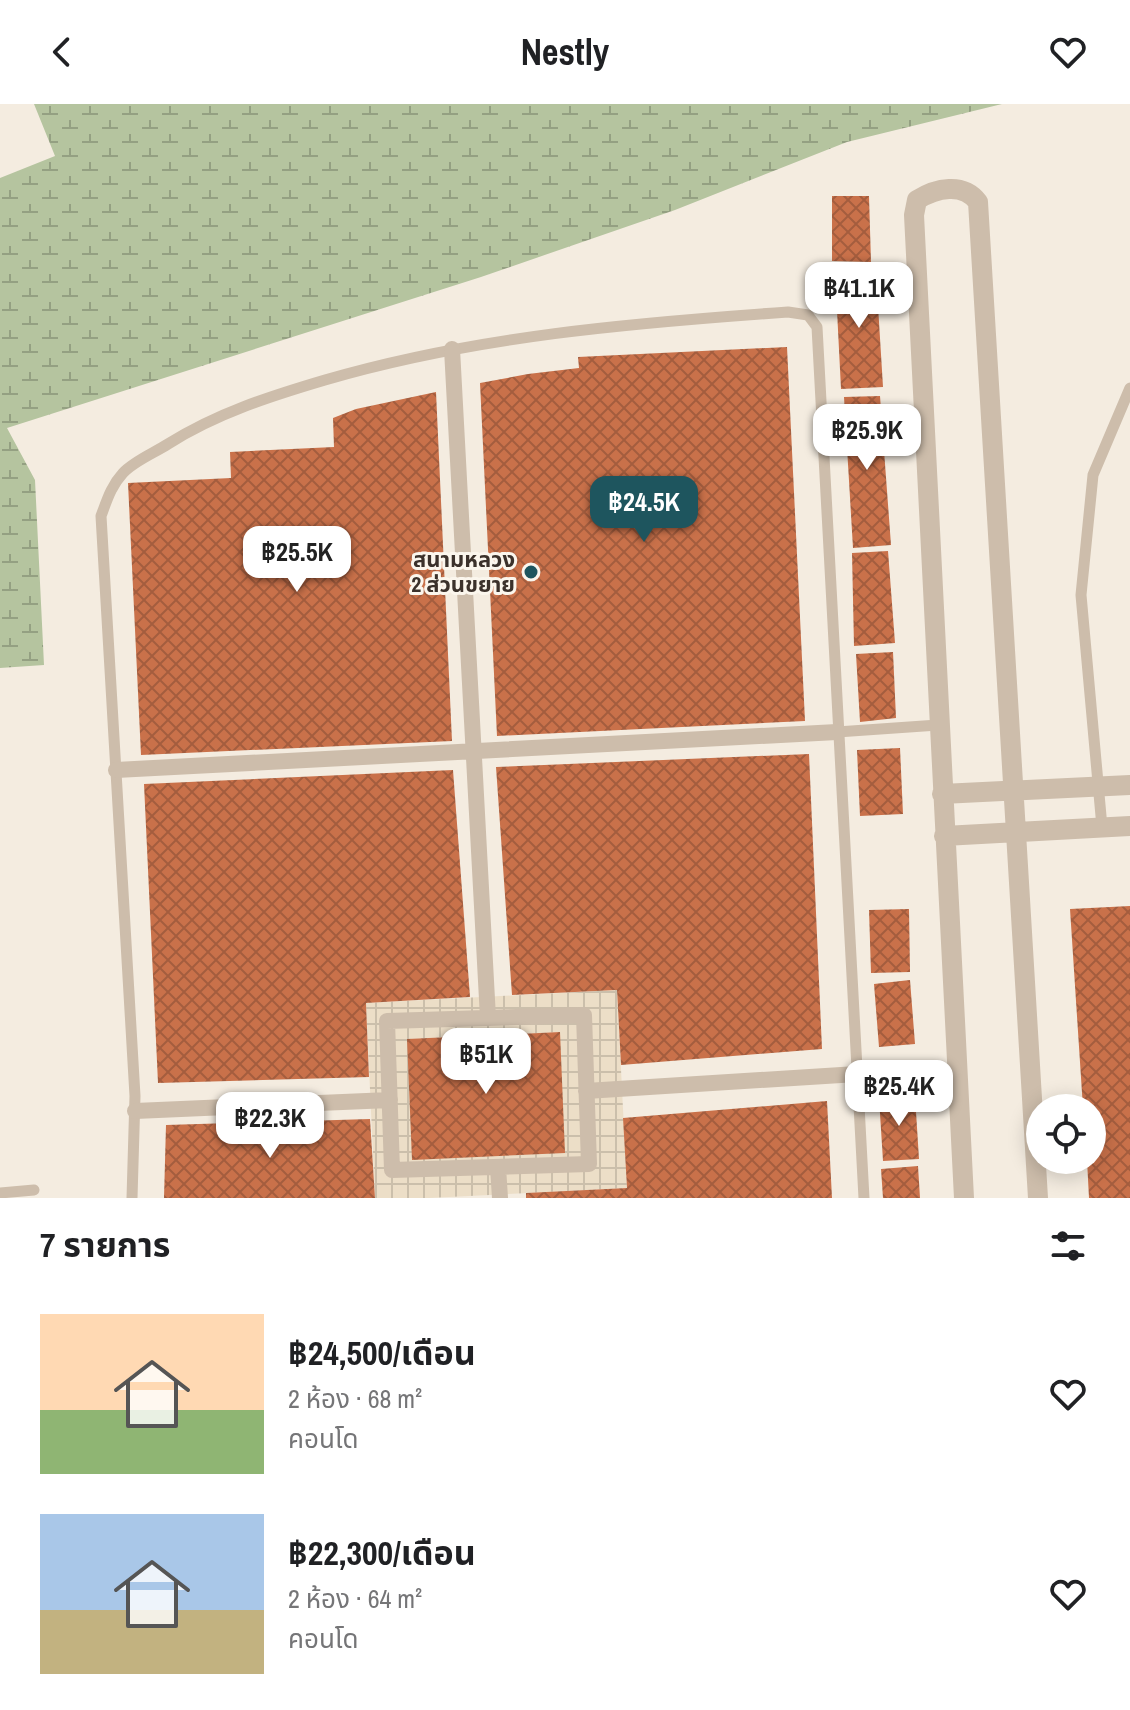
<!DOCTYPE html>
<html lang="th">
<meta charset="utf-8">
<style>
body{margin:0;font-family:"Archivo Narrow","Noto Sans Thai",sans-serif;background:#f6f6f6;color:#202124;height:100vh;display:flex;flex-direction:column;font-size:30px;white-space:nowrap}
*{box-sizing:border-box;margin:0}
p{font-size:26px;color:#757577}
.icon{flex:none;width:44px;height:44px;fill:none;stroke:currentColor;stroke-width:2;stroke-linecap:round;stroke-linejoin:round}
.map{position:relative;height:1094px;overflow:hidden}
.sheet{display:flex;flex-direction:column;background:#fff;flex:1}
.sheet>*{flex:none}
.controls{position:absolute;left:1026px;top:990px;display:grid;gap:16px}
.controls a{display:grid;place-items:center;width:80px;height:80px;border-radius:50%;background:#fff;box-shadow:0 4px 20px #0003;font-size:40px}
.price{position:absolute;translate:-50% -68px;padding:0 18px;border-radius:16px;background:#fff;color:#222;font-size:26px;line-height:52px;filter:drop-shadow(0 2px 4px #0008)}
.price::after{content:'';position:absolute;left:50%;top:48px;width:24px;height:18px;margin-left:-12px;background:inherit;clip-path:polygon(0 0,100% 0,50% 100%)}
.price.active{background:#1e555e;color:#fff}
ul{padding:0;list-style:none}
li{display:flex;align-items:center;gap:24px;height:200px;padding:0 40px}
li span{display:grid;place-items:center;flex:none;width:224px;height:160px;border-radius:0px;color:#555}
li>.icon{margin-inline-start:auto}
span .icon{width:96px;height:96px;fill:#fffc;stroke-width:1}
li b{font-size:34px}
h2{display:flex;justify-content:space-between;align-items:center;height:96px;padding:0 40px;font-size:34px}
header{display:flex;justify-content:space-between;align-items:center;height:104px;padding:0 40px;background:#fff;font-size:36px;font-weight:700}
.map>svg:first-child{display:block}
.wetland{fill:url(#wetland-marsh)}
.plaza{fill:url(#plaza-grid);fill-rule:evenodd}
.building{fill:url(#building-cross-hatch)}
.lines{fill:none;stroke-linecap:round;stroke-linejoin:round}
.service{stroke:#cdbdab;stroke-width:11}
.pedestrian{stroke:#cdbdab;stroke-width:16}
.minor{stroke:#cdbdab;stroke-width:20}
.poi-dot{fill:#1e555e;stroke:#fbf6ed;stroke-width:3}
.labels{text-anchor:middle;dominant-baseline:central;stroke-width:6;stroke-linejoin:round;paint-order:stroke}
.poi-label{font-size:22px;font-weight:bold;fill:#3b312b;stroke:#fbf6ed;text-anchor:end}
</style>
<header><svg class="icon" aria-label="back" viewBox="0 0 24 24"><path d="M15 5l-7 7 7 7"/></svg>Nestly<svg class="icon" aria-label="heart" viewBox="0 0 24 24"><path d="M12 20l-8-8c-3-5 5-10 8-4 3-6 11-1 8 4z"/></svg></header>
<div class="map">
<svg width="1130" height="1094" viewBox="0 0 1130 1094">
<defs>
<pattern id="wetland-marsh" width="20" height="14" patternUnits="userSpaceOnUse" patternTransform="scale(2)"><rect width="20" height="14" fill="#b5c49f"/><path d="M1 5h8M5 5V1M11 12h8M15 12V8" fill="none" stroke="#94a082"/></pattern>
<pattern id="plaza-grid" width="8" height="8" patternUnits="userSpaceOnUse" patternTransform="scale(2)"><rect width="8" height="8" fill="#ecdec7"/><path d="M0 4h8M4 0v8" fill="none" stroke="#cbbfab"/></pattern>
<pattern id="building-cross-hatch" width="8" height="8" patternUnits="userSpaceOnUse" patternTransform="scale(2)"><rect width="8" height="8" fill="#c9714a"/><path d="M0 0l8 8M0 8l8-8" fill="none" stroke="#a45d3e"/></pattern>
</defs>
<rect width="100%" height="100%" fill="#f4ece0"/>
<path class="wetland" d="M34,0H1002L847,38L675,106L481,173L7,324L35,376L44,561L0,564V74L55,52Z"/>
<path class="plaza" d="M617,886L627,1084L429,1094H375L366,899ZM560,928L413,1056L408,935Z"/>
<path class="building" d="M832,92H869L871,158L832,157Z
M835,167L876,169L883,283L841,285Z
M787,243L805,617L497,632L480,279L528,270L579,264L578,253Z
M436,288L452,637L141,651L128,379L231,374L230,348L334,343L333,314L356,305Z
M880,292L891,441L853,444L844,293Z
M888,447L895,539L854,542L852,449Z
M893,548L896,614L860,618L856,550Z
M900,644L903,710L860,712L857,646Z
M809,650L822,945L621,961L617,886L512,891L496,663Z
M453,666L470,893L366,899L369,973L158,979L144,680Z
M1130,802V1094H1089L1087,1056H1092V1004H1083L1070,805Z
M909,805L910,868L871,869L869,806Z
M910,876L915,940L879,943L874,880Z
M560,928L565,1049L412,1056L407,935Z
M915,992L919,1055L883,1057L879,994Z
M827,997L832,1094H526V1089L627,1084L623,1014Z
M370,1015L375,1094H164L166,1021Z
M918,1062L920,1094H883L881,1065Z"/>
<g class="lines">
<path class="service" d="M837,628L938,621
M1102,723L1081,491L1093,371L1130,284
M0,1089L34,1086
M132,1094L135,992L101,412C107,396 111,382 123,369C134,357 154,349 168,340C217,309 271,292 325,276C476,232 632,219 788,208L808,211L817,223L864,1094"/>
<path class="pedestrian" d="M452,245L488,914
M116,666L837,628
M584,911L589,1060L392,1066L387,917Z
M586,987L857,970
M135,1007L390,996
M498,1063L500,1094"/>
<path class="minor" d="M942,690L1130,681
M944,732L1130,722
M964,1094L914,111L917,96C936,84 963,78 978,98L1038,1094"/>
</g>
<circle class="poi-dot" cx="531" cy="468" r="8"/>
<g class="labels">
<g class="poi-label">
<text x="515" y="455">สนามหลวง<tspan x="515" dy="25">2 ส่วนขยาย</tspan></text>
</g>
</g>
</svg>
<div class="controls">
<a><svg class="icon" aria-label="locate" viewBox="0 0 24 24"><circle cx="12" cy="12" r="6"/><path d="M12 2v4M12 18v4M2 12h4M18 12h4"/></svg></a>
</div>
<b class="price" style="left:859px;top:226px">฿41.1K</b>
<b class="price" style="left:867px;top:368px">฿25.9K</b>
<b class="price active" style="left:644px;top:440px">฿24.5K</b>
<b class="price" style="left:297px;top:490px">฿25.5K</b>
<b class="price" style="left:486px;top:992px">฿51K</b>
<b class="price" style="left:899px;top:1024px">฿25.4K</b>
<b class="price" style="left:270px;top:1056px">฿22.3K</b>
</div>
<section class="sheet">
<h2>7 รายการ<svg class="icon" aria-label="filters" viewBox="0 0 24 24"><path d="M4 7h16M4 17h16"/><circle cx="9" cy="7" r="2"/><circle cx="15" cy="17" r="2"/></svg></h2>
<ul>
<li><span style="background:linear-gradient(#ffd9b3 60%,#8fb573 0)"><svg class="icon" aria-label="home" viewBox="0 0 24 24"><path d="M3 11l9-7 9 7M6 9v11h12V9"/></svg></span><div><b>฿24,500/เดือน</b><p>2 ห้อง · 68 m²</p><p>คอนโด</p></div><svg class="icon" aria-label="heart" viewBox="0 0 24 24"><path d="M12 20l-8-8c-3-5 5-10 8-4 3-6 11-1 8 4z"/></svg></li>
<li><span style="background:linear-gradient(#a9c7e8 60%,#c2b280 0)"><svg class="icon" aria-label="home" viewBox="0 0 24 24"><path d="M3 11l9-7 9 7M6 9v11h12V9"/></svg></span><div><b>฿22,300/เดือน</b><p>2 ห้อง · 64 m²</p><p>คอนโด</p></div><svg class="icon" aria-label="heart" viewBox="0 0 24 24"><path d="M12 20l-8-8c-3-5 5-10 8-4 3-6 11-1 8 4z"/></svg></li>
</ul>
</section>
